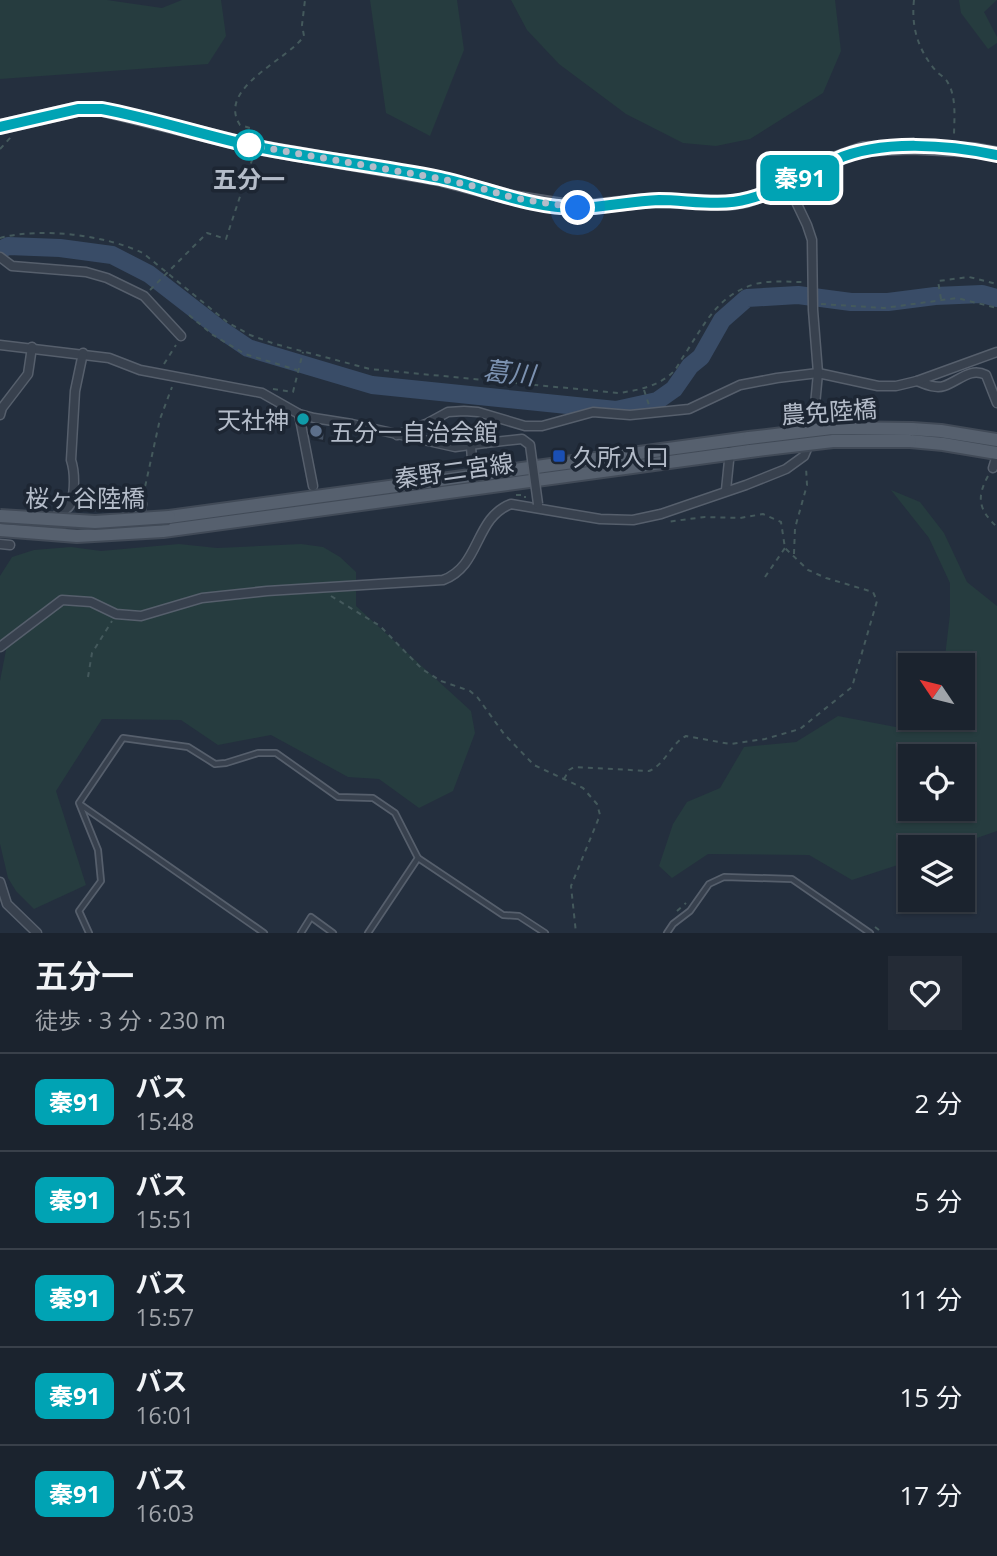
<!DOCTYPE html>
<html lang="ja">
<head>
<meta charset="utf-8">
<style>
	:root { --surface:#1b232e; --page:#242b36; --text:#f1f3f6; --muted:#a0a4aa; --line:#39404a }
	body { margin:0; font-family:"Open Sans","Noto Sans JP",sans-serif; background:var(--page); color:var(--text); height:100vh; display:flex; flex-direction:column; font-size:26px; white-space:nowrap }
	* { box-sizing:border-box; margin:0 }
	p { font-size:23px; color:var(--muted) }
	.icon { flex:none; width:38px; height:38px; fill:none; stroke:currentColor; stroke-width:2; stroke-linecap:round; stroke-linejoin:round }
	.map { position:relative; height:933px; overflow:hidden }
	.details { display:flex; flex-direction:column; background:var(--surface); flex:1 }
	.details>* { flex:none }
	.badge { padding:0 14px; border-radius:10px; font-size:24px; line-height:46px }
	.needle { width:46px; rotate:305deg }
	.tools { position:absolute; left:898px; top:653px; display:grid; gap:14px }
	.tools a { display:grid; place-items:center; width:77px; height:77px; border-radius:0px; background:var(--surface); box-shadow:0 2px 5px #0004,0 0 0 2px var(--line); font-size:35px }
	.you { position:absolute; width:35px; height:35px; margin:-18px; border:5px solid #fff; border-radius:50%; background:#1a73e8; box-shadow:0 0 0 10px #1a73e833 }
	.map>.badge { position:absolute; translate:-50% -50%; box-shadow:0 0 0 4px #fff }
	.round { display:grid; place-items:center; flex:none; width:74px; height:74px; border-radius:0px; background:var(--page) }
	.headline { display:flex; align-items:center; justify-content:space-between; height:119px; padding:0 35px }
	h1 { font-size:33px; font-weight:600; line-height:52px }
	ul { padding:0; list-style:none }
	li { display:flex; align-items:center; gap:21px; height:98px; padding:0 35px; border-top:2px solid var(--line) }
	li div { flex:1 }
	li b { display:block; font-size:26px }
	li em { font-style:normal }
	li .badge { min-width:77px; font-weight:700; text-align:center }
	.map>svg:first-child { display:block }
</style>
</head>
<body>
<div class="map">
<svg width="997" height="933" viewBox="0 0 997 933">
	<rect width="100%" height="100%" fill="#242f3e"/>
	<g fill="#263c3f" fill-rule="evenodd">
		<path d="M0 0H107L162 8 182 0H221L226 36 208 64 0 79Z"/>
		<path d="M370 0H457L464 50 430 136 386 113Z"/>
		<path d="M511 0H835L841 51 823 93 750 139 716 146 683 143 626 114 559 64 527 30Z"/>
		<path d="M959 0H997L984 12 997 37V43L988 49 961 13Z"/>
		<path d="M891 490 920 502 944 533 967 582 997 606V831L951 847H910V861L852 880 809 855 708 854 672 878 659 866 673 824 687 802 720 788 744 747 796 742 838 716 901 728 937 718H962V665H944L950 614V583L929 538ZM910 756H962V808H910Z"/>
		<path d="M179 544 217 548 301 544 323 547 340 557 356 572V606L471 711 475 733 453 791 419 808 379 779 348 777 271 735 218 745 181 720 102 719 56 791 86 885 34 909 16 891 8 878 0 844V681L6 650 0 648V576L12 557 34 550 71 547 101 551Z"/>
	</g>
	<g fill="none" stroke-linecap="round" stroke-linejoin="round">
		<path stroke="#394c67" stroke-width="18" d="M0 250 8 246 60 248 112 255 149 274 220 329 248 348 372 385 616 410 657 401 674 389 690 366 701 357 722 320 747 298 798 295 851 302H888L935 296 982 294 997 298"/>
	</g>
	<path fill="#455162" stroke="#1f2835" stroke-width="2" d="M308 426 325 428 324 441 312 439Z"/>
	<g fill="none" stroke-linecap="round" stroke-linejoin="round">
		<g stroke="#565f6c" stroke-width="8">
			<g id="lane">
				<path d="M81 805 264 933"/>
				<path d="M418 858 503 915 519 916 545 933"/>
				<path d="M89 933 79 911 101 881 98 850 79 803 123 738 188 747 215 764 226 763 258 753H276L338 797 373 798 395 813 418 858 368 933"/>
				<path d="M301 933 311 917 333 933"/>
				<path d="M667 933 673 924 690 911 709 884 724 877 792 879 870 933"/>
			</g>
		</g>
		<g stroke="#565f6c" stroke-width="11">
			<g id="street">
				<path d="M0 257 12 266 86 272 107 278 144 296 181 336"/>
				<path d="M0 345 109 358 140 370 262 393 299 414 314 418 352 424 455 447 485 443"/>
				<path d="M83 353 75 391 71 460C75 472 75 491 71 503 69 509 63 511 58 514L57 518 73 528 138 527 142 504"/>
				<path d="M917 381C925 384 935 389 944 386 959 381 970 367 986 375L997 403"/>
				<path d="M299 414 313 486"/>
				<path d="M0 415 2 408 28 374 32 347"/>
				<path d="M397 435 426 424 448 412 464 411 478 412 525 426H542L593 412 630 415 689 409 740 385 777 378 818 373 878 386H896L917 381 997 352"/>
				<path d="M471 446 473 476"/>
				<path d="M993 468 997 455"/>
				<path d="M726 490 730 451"/>
				<path d="M0 544 10 545"/>
				<path d="M0 647 62 600 91 602 116 614 141 616 202 598 267 591 443 580C481 566 474 518 511 504L600 519 633 520 661 514 746 485 786 469 804 456 812 437 818 373 813 310 812 240 807 225 788 185"/>
				<path d="M0 882 7 904 37 933"/>
			</g>
		</g>
		<g stroke="#565f6c" stroke-width="16">
			<path id="secondary" d="M0 127 78 109H102L256 147 437 178 514 198 578 208 654 200 729 203 747 200 788 185 835 159 863 149 912 147 974 150 997 154"/>
		</g>
		<g stroke="#414a57" stroke-width="16">
			<g id="primary">
				<path d="M912 429 941 431 997 440"/>
				<path d="M910 441 943 444 997 453"/>
				<path d="M169 517 749 438"/>
				<path d="M0 530 77 536 163 531 750 451"/>
			</g>
		</g>
		<g stroke="#44595c" stroke-width="2" stroke-dasharray="5 5" stroke-linecap="butt">
			<path d="M914 0C911 27 918 50 936 71 940 75 946 78 948 83 957 98 954 121 954 137"/>
			<path d="M256 135 253 129 240 125C216 88 288 60 304 36L302 25 305 0"/>
			<path d="M0 149 11 137"/>
			<path d="M0 238C41 227 105 235 143 253L227 322 250 335 275 344 370 369 619 393C639 390 659 386 673 372 678 367 681 359 685 354 705 323 718 295 755 284 771 280 787 282 803 282"/>
			<path d="M150 290 207 233 226 239 253 157"/>
			<path d="M941 299 938 281 969 277 997 284"/>
			<path d="M821 304 884 308 957 298 997 308"/>
			<path d="M189 315 213 335 245 354 297 370"/>
			<path d="M164 364 176 345"/>
			<path d="M273 389 293 392 303 352"/>
			<path d="M644 390 649 405"/>
			<path d="M988 476C976 498 979 510 997 527"/>
			<path d="M516 495H525V498"/>
			<path d="M143 496 160 419 172 387"/>
			<path d="M794 554 795 528 807 485 806 467"/>
			<path d="M765 577 785 548"/>
			<path d="M331 596 380 626 422 669 441 681 470 691 478 698 504 734 534 765 583 788 597 804 600 815 571 886 576 933"/>
			<path d="M88 677 92 653 112 621"/>
			<path d="M564 779 569 770 574 767 649 771C666 764 670 744 686 736L730 744 765 739 800 729 852 687 877 601 873 592 826 578 808 570 785 548 781 522 763 514 740 518 705 517 666 522"/>
			<path d="M677 911 686 903"/>
			<path d="M875 927 883 933"/>
		</g>
		<use href="#lane" stroke="#38414e" stroke-width="4.5"/>
		<use href="#street" stroke="#38414e" stroke-width="8"/>
		<use href="#secondary" stroke="#465061" stroke-width="12"/>
		<use href="#primary" stroke="#56606e" stroke-width="12"/>
		<g stroke="#565f6c" stroke-width="11" stroke-linecap="butt">
			<path id="street-bridge" d="M485 443 522 439 530 445 538 504"/>
		</g>
		<g stroke="#414a57" stroke-width="16" stroke-linecap="butt">
			<g id="primary-bridge">
				<path d="M749 438 832 428 912 429"/>
				<path d="M750 451 833 441H910"/>
				<path d="M0 516 95 522 169 517"/>
			</g>
		</g>
		<use href="#street-bridge" stroke="#38414e" stroke-width="8"/>
		<use href="#primary-bridge" stroke="#56606e" stroke-width="12"/>
	</g>
	<g fill="none" stroke-linecap="round" stroke-linejoin="round">
		<g stroke="#fff" stroke-width="16">
			<path id="line" d="M0 127 78 109H102C155 119 205 136 257 147 318 159 379 166 440 178 486 188 532 209 580 208 606 207 632 201 659 200 688 200 719 207 748 199 780 191 806 173 835 160 881 139 949 145 997 155"/>
		</g>
		<use href="#line" stroke="#00a3b4" stroke-width="10"/>
		<path stroke="#b4bcc9" stroke-width="7" stroke-dasharray="0 12.6" d="M249 145 437 178 473 186 514 198 578 208"/>
	</g>
	<circle fill="#fff" stroke="#00a3b4" stroke-width="3.5" cx="249" cy="145" r="14"/>
	<circle fill="#0f9aa8" stroke="#1d2633" stroke-width="2.5" cx="303" cy="419" r="7"/>
	<circle fill="#5c6f8a" stroke="#1d2633" stroke-width="2.5" cx="316" cy="431" r="7"/>
	<rect fill="#1a4fb4" stroke="#1d2633" stroke-width="2.5" x="552" y="449" width="14" height="14" rx="3.5"/>
	<g text-anchor="middle" dominant-baseline="central" stroke-width="7" stroke-linejoin="round" paint-order="stroke">
		<g font-size="24" font-weight="bold" fill="#b4bcc9" stroke="#1d2633">
			<text x="249" y="178">五分一</text>
		</g>
		<g font-size="24" fill="#b4bcc9" stroke="#1d2633">
			<text transform="translate(829 411) rotate(-4)">農免陸橋</text>
			<text transform="translate(454 470) rotate(-8)">秦野二宮線</text>
			<text x="85" y="497">桜ヶ谷陸橋</text>
		</g>
		<g font-size="24" fill="#b4bcc9" stroke="#1d2633" text-anchor="start">
			<text x="289" y="419" text-anchor="end">天社神</text>
			<text x="330" y="431">五分一自治会館</text>
			<text x="573" y="456">久所入口</text>
		</g>
		<g font-size="26" font-style="italic" fill="#7c92b1" stroke="#1d2633">
			<text transform="translate(509 372) rotate(6)">葛川</text>
		</g>
	</g>
</svg>
<div class="tools">
<a><svg class="needle" viewBox="-14 -14 28 28"><path d="M0-13l5 13h-10z" fill="#e53935"/><path d="M0 13l5-13h-10z" fill="#a0a4aa"/></svg></a>
<a><svg class="icon" aria-label="locate" viewBox="0 0 24 24"><circle cx="12" cy="12" r="6"/><path d="M12 2v4M12 18v4M2 12h4M18 12h4"/></svg></a>
<a><svg class="icon" aria-label="layers" viewBox="0 0 24 24"><path d="M12 4l9 5-9 5-9-5zM3 14l9 5 9-5"/></svg></a>
</div>
<div class="you" style="left:578px;top:208px"></div>
<b class="badge" style="left:800px;top:178px;background:#00a3b4;color:#fff">秦91</b>
</div>
<section class="details">
<div class="headline"><div><h1>五分一</h1><p>徒歩 · 3 分 · 230 m</p></div><a class="round"><svg class="icon" aria-label="heart" viewBox="0 0 24 24"><path d="M12 20l-8-8c-3-5 5-10 8-4 3-6 11-1 8 4z"/></svg></a></div>
<ul>
<li><span class="badge" style="background:#00a3b4;color:#fff">秦91</span><div><b>バス</b><p>15:48</p></div><em>2 分</em></li>
<li><span class="badge" style="background:#00a3b4;color:#fff">秦91</span><div><b>バス</b><p>15:51</p></div><em>5 分</em></li>
<li><span class="badge" style="background:#00a3b4;color:#fff">秦91</span><div><b>バス</b><p>15:57</p></div><em>11 分</em></li>
<li><span class="badge" style="background:#00a3b4;color:#fff">秦91</span><div><b>バス</b><p>16:01</p></div><em>15 分</em></li>
<li><span class="badge" style="background:#00a3b4;color:#fff">秦91</span><div><b>バス</b><p>16:03</p></div><em>17 分</em></li>
</ul>
</section>
</body>
</html>
